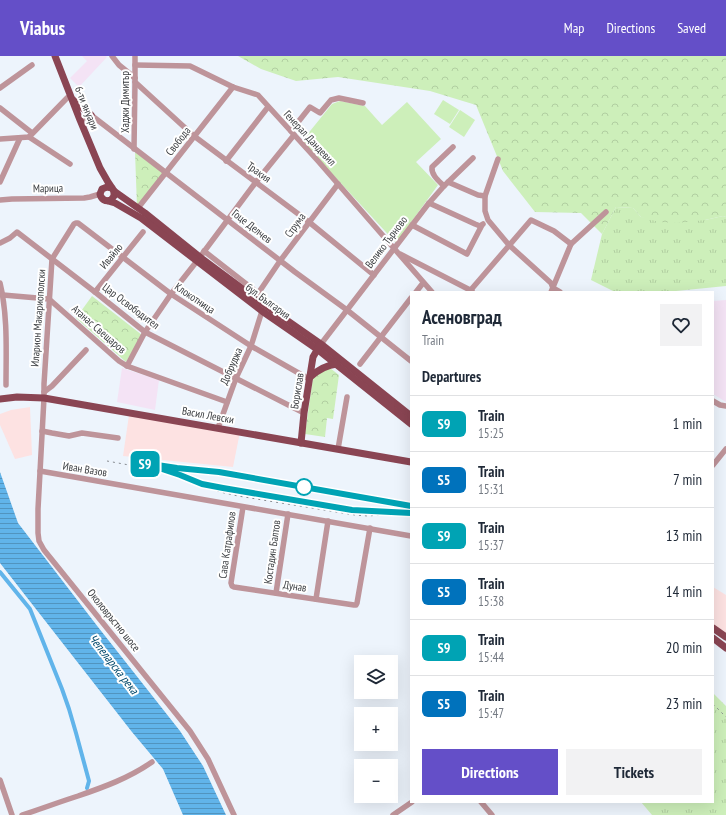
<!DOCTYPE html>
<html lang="en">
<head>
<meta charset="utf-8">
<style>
	:root { --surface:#fff; --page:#f2f2f3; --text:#1f2937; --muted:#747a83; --line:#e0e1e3; --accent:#644fc8 }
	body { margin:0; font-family:"PT Sans Narrow",sans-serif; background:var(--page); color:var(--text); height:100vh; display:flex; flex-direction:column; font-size:15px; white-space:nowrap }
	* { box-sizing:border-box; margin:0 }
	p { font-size:13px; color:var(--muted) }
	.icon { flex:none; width:22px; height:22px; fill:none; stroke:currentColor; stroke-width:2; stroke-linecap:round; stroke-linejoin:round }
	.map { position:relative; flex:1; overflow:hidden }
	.sheet { position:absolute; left:410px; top:235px; width:304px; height:512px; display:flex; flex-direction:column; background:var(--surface); border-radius:0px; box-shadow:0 4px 16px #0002 }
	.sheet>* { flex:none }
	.badge { padding:0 8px; border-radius:6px; font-size:14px; line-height:26px }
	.fabs { position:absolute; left:354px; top:599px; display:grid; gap:8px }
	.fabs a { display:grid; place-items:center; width:44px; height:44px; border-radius:0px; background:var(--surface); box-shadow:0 4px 16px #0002; font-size:20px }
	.map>.badge { position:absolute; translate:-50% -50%; box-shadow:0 0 0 2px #fff }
	h2 { padding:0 12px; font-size:15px; line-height:36px }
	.round { display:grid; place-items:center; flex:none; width:42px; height:42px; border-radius:0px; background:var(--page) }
	.headline { display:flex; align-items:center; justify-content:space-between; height:68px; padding:0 12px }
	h1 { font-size:19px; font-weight:800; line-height:30px }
	.action { display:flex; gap:8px; margin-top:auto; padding:8px 12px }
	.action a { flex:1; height:46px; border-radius:0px; background:var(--accent); color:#fff; font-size:16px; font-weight:800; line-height:46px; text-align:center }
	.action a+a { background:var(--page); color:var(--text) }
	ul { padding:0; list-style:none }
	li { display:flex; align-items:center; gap:12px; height:56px; padding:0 12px; border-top:1px solid var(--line) }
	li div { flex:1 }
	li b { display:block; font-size:15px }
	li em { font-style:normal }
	li .badge { min-width:44px; font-weight:700; text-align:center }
	header { display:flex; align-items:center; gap:24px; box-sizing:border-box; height:56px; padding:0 20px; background:var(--accent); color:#fff }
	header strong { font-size:19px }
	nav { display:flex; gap:22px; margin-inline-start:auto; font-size:14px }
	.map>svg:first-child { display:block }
</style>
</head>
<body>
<header>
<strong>Viabus</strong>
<nav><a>Map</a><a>Directions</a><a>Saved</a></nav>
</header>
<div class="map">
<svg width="726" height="759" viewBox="0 0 726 759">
	<defs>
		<pattern id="grass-tufts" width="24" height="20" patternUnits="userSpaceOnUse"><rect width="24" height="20" fill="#cdefba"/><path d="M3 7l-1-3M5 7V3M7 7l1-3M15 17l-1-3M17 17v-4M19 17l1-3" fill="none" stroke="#b1cea1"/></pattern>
		<pattern id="forest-crowns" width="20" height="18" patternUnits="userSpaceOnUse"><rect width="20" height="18" fill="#cdefba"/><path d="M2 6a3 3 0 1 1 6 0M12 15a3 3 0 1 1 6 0" fill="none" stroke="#b1cea1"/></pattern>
		<pattern id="water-rules" width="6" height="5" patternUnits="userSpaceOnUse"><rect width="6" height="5" fill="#61b4ea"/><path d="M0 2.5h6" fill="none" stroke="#5194bf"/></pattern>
	</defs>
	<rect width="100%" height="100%" fill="#edf4fc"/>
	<g fill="#fde2e2">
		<path d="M30 351 32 399 15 403 0 369V358L11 354Z"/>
		<path d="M129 359 240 376 233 411 123 400Z"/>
		<path d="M713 531 726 539V577L713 568Z"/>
	</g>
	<g fill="#f4e3f5">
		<path d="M82 0H106L107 1 79 31 70 22 87 5Z"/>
		<path d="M726 244V346L713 338V245Z"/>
		<path d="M122 312 159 324 155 354 117 346Z"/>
	</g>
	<g fill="url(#grass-tufts)">
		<path d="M616 151 633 152 641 161 705 164 723 160 726 161V230L666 236H615L591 224 602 178Z"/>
		<path d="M713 637 726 650V759H652L641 746H713Z"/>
	</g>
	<g fill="url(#forest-crowns)">
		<path d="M238 0H726V161L723 160 705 164 677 167 659 166 641 161 633 152 616 151 602 178 581 157 535 156 503 115 476 49 430 35 338 21 296 25 261 13Z"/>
		<path d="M135 96 163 117 137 151Z"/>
		<path d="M92 240 142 279 126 306 76 262Z"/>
		<path d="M330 312 339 319 333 363 327 362 325 381 305 378 313 322 321 316Z"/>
	</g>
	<g fill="#cdefba">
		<path d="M443 44 459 54 450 68 434 58Z"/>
		<path d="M340 45 365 50 382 69 407 46 441 83 416 106 438 129 396 187 302 85 332 48Z"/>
		<path d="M460 54 475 64 464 81 449 71Z"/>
	</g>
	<path fill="url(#water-rules)" d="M0 416 18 467 98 571 180 675 203 710 226 759H183L163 713 132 676 0 507Z"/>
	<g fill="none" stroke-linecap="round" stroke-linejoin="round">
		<path stroke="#61b4ea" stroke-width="4" d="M0 516 30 553 62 633 69 653 76 677 89 725 87 732"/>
		<g stroke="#be949a" stroke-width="5.5">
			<path d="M112 0 119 9 135 22"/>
			<path d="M135 9 190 10 233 31 258 39 318 105 432 236"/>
			<path d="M135 26 194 80 309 166 374 219"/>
			<path d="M0 32 32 9"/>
			<path d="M0 52 32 77"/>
			<path d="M80 64 91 59 295 216 347 254 411 305"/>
			<path d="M291 75 310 51 320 57 331 44 339 42 363 47"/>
			<path d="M29 81 70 108"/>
			<path d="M0 83 29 81 67 42"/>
			<path d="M134 93 135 26V0"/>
			<path d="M498 103 485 140V155L488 164 509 189 551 227 553 232 560 236"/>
			<path d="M226 105 268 51"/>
			<path d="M0 126 20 82"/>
			<path d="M448 126 478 139 485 140"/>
			<path d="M444 130C439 125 431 119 432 111L453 91"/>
			<path d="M0 144 12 143 84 142 90 141 100 138"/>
			<path d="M429 147 475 168 480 170 483 168"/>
			<path d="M138 152 233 31"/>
			<path d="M412 169 467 198 482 169"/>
			<path d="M0 187 10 182 17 176 95 236 145 276 304 357"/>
			<path d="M204 195 258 237"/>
			<path d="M400 198 472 235"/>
			<path d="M200 201 256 126 294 79"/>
			<path d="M0 227C8 260 6 296 6 329"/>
			<path d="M95 236 143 176"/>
			<path d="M416 236 423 227"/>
			<path d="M469 236 531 164 554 175 571 188"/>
			<path d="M551 236 571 188 606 156"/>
			<path d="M3 239 49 243 119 305 127 310 227 346"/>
			<path d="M255 242 280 205 338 128"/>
			<path d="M321 288 429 147 444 130 473 102"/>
			<path d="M360 308 411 242"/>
			<path d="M127 310 145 276 171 238 197 205"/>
			<path d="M44 336 52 330 86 294"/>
			<path d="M713 345 720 349 726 350"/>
			<path d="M218 372 236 322 251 290 262 255"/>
			<path d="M42 375 52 377 69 380 82 377 118 382"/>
			<path d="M338 393 347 341"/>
			<path d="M713 409 726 393"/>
			<path d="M40 415 411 480"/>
			<path d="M243 451 231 527 232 530 234 531 354 549H356L357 547 370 472"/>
			<path d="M276 537 288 458"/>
			<path d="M316 543 328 465"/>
			<path d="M0 724 12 759"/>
			<path d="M481 746 492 759"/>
			<path d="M22 759C41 753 59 746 78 740 104 731 129 722 152 706"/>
			<path d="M234 759 208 703 190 675 44 494 39 485 38 477V453L44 342V328L52 203 74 168 76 167H78L171 238 251 290 309 323"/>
			<path d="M393 759 412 746"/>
		</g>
		<g stroke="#8a4553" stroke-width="7">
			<path d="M55 0 80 64 100 112 108 126 114 135V140L111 144C105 146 101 143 100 138L102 133 107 131 112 132"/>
			<path d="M73 44 91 59"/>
			<path d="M114 135 145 157 201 202 255 242 321 288 411 360"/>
			<path d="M108 145 115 147 141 162 262 255 317 293 411 368"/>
			<path d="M310 321C318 314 326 309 337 308"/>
			<path d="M0 343 17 341 44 342 411 406"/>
			<path d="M301 387 304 357 313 301 320 289"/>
			<path d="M713 572 726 581"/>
			<path d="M713 582 726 592"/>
		</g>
		<g stroke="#868a8f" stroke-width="1" stroke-dasharray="2 4" stroke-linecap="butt">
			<path d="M107 405 151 413"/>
			<path d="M144 407 177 412 219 417 411 450"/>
			<path d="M167 415 180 419 220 436 238 440 355 459 368 460 404 457"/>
			<path d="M713 648 726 661"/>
		</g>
	</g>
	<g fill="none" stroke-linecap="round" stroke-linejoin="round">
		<g stroke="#fff" stroke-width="9">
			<path id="line" d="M411 450 219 416 177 412 144 407 180 419 202 428 223 432 352 454 411 457"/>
		</g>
		<use href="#line" stroke="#00a3b4" stroke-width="6"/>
	</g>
	<circle fill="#fff" stroke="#00a3b4" stroke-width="2" cx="304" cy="431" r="8"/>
	<g text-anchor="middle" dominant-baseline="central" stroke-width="4" stroke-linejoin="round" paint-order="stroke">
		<g font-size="11" fill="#3a3d40" stroke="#fff">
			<text transform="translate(125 46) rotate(-90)">Хаджи Димитър</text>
			<text transform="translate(87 52) rotate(68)">6-ти януари</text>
			<text transform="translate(310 82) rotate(47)">Генерал Дандевил</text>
			<text transform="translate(178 85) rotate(-52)">Свобода</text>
			<text transform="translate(259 116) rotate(36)">Тракия</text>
			<text transform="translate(48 132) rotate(-1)">Марица</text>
			<text transform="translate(295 169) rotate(-54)">Струма</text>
			<text transform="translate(252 170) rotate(38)">Гоце Делчев</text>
			<text transform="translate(386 186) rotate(-53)">Велико Търново</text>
			<text transform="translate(111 200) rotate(-51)">Ивайло</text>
			<text transform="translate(195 242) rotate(34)">Клокотница</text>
			<text transform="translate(268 245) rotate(36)">бул. България</text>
			<text transform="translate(131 250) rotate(37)">Цар Освободител</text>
			<text transform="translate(38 262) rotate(-86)">Иларион Макариополски</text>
			<text transform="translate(99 273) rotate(41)">Атанас Свещаров</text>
			<text transform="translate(231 310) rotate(-66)">Добруджа</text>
			<text transform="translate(297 335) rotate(-81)">Борислав</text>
			<text transform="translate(208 359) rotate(10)">Васил Левски</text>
			<text transform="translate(85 413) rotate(9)">Иван Вазов</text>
			<text transform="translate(227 489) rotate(-82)">Сава Катрафилов</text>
			<text transform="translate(272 496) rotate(-82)">Костадин Балтов</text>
			<text transform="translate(295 530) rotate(9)">Дунав</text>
			<text transform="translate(114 564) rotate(51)">Околовръстно шосе</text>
		</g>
		<g font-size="12" font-style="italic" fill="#01486b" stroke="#fff">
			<text transform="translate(114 608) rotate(52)">Чепеларска река</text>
		</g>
	</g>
</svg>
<div class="fabs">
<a><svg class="icon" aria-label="layers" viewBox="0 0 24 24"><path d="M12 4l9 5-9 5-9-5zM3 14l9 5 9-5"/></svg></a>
<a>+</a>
<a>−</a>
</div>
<b class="badge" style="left:145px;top:408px;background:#00a3b4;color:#fff">S9</b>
<section class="sheet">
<div class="headline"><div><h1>Асеновград</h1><p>Train</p></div><a class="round"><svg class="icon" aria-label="heart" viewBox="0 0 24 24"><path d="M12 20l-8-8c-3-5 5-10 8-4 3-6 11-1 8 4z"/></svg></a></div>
<h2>Departures</h2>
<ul>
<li><span class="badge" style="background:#00a3b4;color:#fff">S9</span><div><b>Train</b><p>15:25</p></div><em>1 min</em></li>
<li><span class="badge" style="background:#0072bc;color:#fff">S5</span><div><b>Train</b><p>15:31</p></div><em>7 min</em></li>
<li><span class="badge" style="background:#00a3b4;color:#fff">S9</span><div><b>Train</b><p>15:37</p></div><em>13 min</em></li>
<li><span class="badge" style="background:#0072bc;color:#fff">S5</span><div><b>Train</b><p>15:38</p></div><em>14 min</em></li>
<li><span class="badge" style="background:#00a3b4;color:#fff">S9</span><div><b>Train</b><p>15:44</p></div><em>20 min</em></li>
<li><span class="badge" style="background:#0072bc;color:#fff">S5</span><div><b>Train</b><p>15:47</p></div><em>23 min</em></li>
</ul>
<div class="action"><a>Directions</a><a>Tickets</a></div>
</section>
</div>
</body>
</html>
